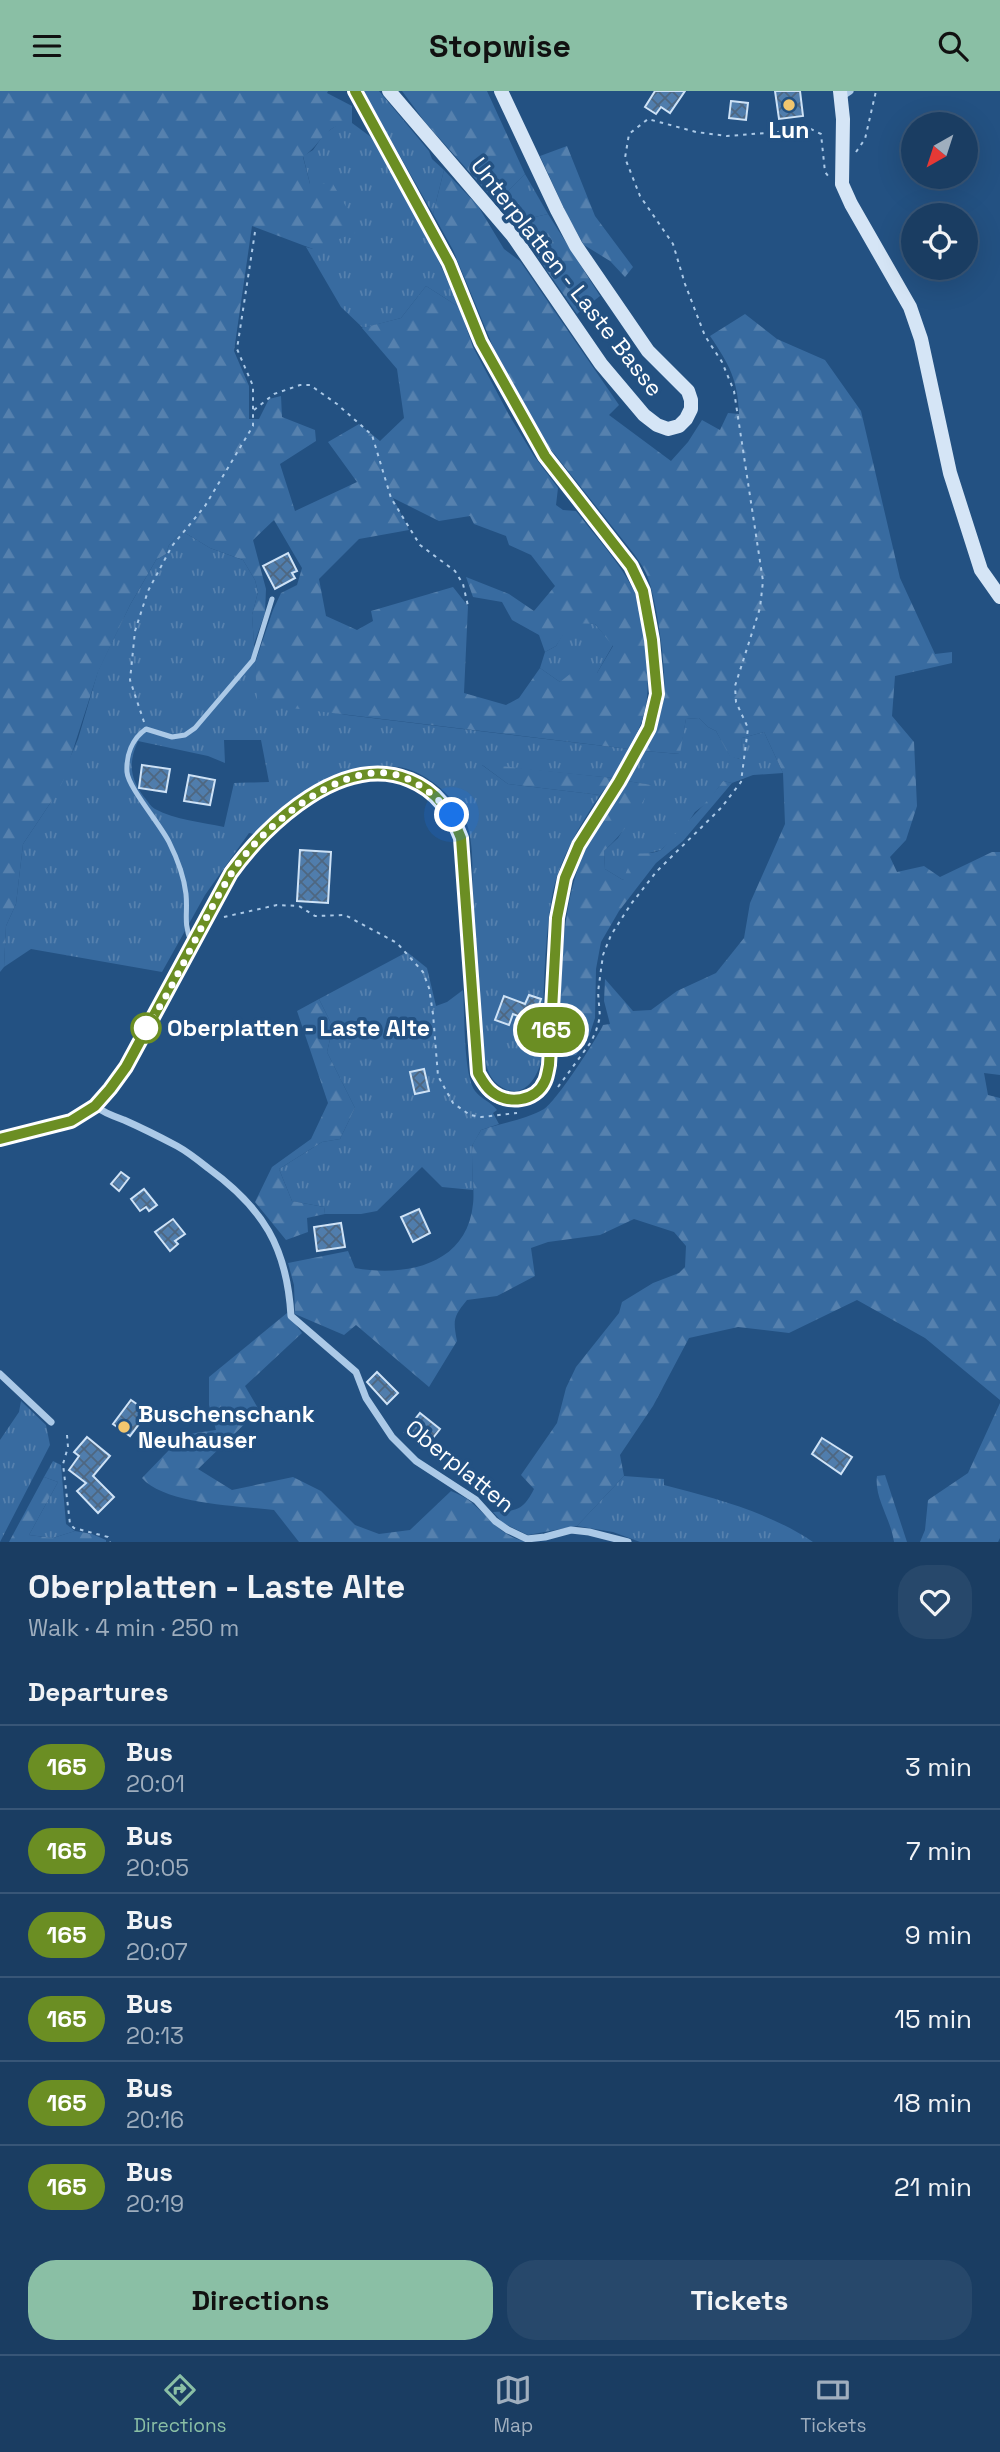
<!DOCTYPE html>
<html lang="en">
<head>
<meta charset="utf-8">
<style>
	:root { --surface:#1a3d62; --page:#27486b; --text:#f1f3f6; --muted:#9faebe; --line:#385677; --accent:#8abfa5 }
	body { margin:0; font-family:"Space Grotesk",sans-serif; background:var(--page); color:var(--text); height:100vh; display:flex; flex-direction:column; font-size:26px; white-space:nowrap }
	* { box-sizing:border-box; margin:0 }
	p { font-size:23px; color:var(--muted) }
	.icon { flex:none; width:38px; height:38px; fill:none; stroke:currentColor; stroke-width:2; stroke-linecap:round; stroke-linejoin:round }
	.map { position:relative; height:1451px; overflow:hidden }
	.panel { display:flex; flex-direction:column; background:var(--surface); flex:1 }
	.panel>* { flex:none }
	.badge { padding:0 14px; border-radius:23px; font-size:24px; line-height:46px }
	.needle { width:46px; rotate:219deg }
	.buttons { position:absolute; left:901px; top:21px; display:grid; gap:14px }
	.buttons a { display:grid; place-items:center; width:77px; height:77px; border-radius:50%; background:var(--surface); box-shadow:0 7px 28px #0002,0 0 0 2px var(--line); font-size:35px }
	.you { position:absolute; width:35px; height:35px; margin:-18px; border:5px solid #fff; border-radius:50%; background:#1a73e8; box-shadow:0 0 0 10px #1a73e833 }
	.map>.badge { position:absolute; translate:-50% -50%; box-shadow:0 0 0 4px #fff }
	h2 { padding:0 28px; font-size:26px; line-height:63px }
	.round { display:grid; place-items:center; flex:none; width:74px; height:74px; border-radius:28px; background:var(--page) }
	.head { display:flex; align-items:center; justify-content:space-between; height:119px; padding:0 28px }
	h1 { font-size:33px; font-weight:600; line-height:52px }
	.cta { display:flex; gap:14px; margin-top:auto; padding:14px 28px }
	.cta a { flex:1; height:80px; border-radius:28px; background:var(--accent); color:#111; font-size:28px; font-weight:600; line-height:80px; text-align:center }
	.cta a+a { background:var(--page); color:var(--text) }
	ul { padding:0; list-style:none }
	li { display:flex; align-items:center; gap:21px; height:84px; padding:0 28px; border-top:2px solid var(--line) }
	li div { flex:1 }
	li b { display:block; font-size:26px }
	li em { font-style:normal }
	li .badge { min-width:77px; font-weight:700; text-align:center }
	header { display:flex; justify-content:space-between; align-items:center; height:91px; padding:0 28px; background:var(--accent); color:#111; font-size:32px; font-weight:600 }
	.menu { display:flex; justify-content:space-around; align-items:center; height:98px; border-top:2px solid var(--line); background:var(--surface); font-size:19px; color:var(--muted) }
	.menu a { display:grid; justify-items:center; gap:4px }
	.menu .active { color:var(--accent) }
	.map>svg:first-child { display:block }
</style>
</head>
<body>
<header><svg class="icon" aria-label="menu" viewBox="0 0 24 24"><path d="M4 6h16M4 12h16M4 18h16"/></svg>Stopwise<svg class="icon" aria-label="search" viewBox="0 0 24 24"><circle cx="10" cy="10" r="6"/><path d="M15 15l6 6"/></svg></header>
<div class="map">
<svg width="1000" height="1451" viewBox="0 0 1000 1451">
	<defs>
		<pattern id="grass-tufts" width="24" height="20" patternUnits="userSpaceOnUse" patternTransform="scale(1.75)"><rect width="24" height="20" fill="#386ba0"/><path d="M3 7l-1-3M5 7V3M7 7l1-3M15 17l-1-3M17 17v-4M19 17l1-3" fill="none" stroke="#5681ae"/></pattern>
		<pattern id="forest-firs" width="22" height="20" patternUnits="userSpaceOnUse" patternTransform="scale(1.75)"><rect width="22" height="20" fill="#386ba0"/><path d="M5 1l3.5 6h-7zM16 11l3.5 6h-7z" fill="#5681ae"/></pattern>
		<pattern id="building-cross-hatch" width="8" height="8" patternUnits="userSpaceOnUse" patternTransform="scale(1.75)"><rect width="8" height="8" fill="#507dac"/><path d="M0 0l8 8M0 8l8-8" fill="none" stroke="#4e6781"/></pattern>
	</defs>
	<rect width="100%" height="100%" fill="#235182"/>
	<g fill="url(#grass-tufts)" fill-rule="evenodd">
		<path d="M363 0H379L429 60 432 68 444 79 433 123Z"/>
		<path d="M340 32H352L371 46 428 146 459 216 426 195 401 227 363 237 341 216 306 156 313 158 310 93 303 65 313 59 324 43Z"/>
		<path d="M525 83 548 123 526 128 505 103Z"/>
		<path d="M182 440 210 457 243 469 255 489 258 501 252 524 258 608 347 624 629 658 613 687 482 674 508 693 600 704C580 734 561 765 553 800 543 851 544 918 541 971 536 989 522 1010 500 995 487 986 486 973 483 958 472 907 475 851 473 799 472 776 474 746 464 726 452 703 423 679 398 676 340 670 293 706 254 743L249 742 205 804 162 881 31 858 4 876 6 835 16 813 23 753 51 711 78 648 98 580 130 514 156 469 166 463 169 454ZM224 649H261L269 691 234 692 224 736C202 731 175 729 155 718 150 715 148 710 144 706 130 687 128 672 138 650L208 665 225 672Z"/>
		<path d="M570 531 595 533 613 554 597 582 560 591 540 577 545 561 556 555Z"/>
		<path d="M699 627 708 636 716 640 730 665 740 668 742 647 764 641 783 682 753 684 732 692 723 690 708 711 695 721 685 736 661 759 645 763 623 789 605 778 604 760 618 747 651 694 627 690 645 660 679 663 686 628Z"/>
		<path d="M407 861 427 877 436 915 447 911 463 899C465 923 463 982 475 1000 481 1008 491 1011 497 1019L493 1022 499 1033 481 1039 472 1055 473 1099 442 1096 422 1076 377 1120 361 1123H325L324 1116 292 1110 279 1078 322 1051 340 1048 355 1017 327 961 333 936 319 908Z"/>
		<path d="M21 1310 46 1334 50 1354 0 1451V1349L19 1321Z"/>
		<path d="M53 1370 61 1374 66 1433 75 1440 53 1447 29 1444 58 1391 44 1386Z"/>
		<path d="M624 1385 664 1388V1394C714 1407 769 1421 813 1451H640L613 1441 577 1435Z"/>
	</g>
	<g fill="url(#forest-firs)" fill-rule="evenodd">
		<path d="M0 0H328L327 2 352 15V32C325 32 322 53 303 66L310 93H333L360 140 313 158 252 135 234 260 249 295V328H259L269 308 281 305 282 326 315 339 316 350 280 373 295 420 357 391 328 351 359 333 380 350 404 327 397 278 362 237 401 227 426 195 459 216 473 256 509 324 534 365 558 397 556 414 563 419 576 420C595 445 618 469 633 498 644 520 651 589 646 614 643 630 637 644 629 658L283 616 257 608 255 572 273 519 281 502 297 494 302 477 274 429 253 449 266 498 265 522 254 553 252 524 258 501 255 489 243 469 210 457 182 440 169 454 166 463 156 469 130 514 98 581 63 690 51 711 23 753 16 813 6 835 4 876 0 881ZM393 407 439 430 470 425 474 433 506 445 509 454 531 464 555 495 534 520 509 503 466 486 473 506 502 511 512 529 539 544 545 561 556 555 571 532 595 533 613 555 597 582 580 575 560 591 540 577 519 607 506 614 464 602 468 515 453 496 371 520 373 530 357 539 326 525 319 488 359 448 409 439Z"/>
		<path d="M402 0H487L525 83 505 103 526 128 548 123 600 205 577 223 512 129 425 31Z"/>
		<path d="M567 55 595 125 633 176 625 186 610 170 584 154 568 126 540 65Z"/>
		<path d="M444 79 478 115 504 158 520 170 619 314 609 324 671 370 688 351 702 329 720 339 728 322 739 323C738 289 729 273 710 245L745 223 777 248 825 269 861 320 900 487 935 563 952 561V572L895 585 892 625 914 651 917 715 906 749 890 766 897 781 924 775 940 786 992 761H1000V984L984 982 988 1004 1000 1007V1309L925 1247 857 1209 789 1242 738 1236 689 1247 653 1315 620 1364 624 1385 577 1435 528 1444 503 1432 493 1421C516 1420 523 1420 534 1398L521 1384 557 1332 566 1297 576 1276 619 1222 622 1211 653 1192 679 1182 685 1176 686 1155 674 1141 634 1128 600 1144 548 1151 531 1157 535 1185 497 1205 467 1209C453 1226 453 1229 457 1250L429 1296 356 1234 344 1244 295 1223 294 1194 288 1172 348 1160 355 1177C406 1186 467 1174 473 1113 475 1099 470 1062 473 1053 475 1048 479 1043 481 1039 501 1032 525 1029 544 1018 555 1012 597 948 603 934L610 933 604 910 605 888 633 920 651 919 677 900 716 882 744 847 750 812 785 733 783 682 764 641 742 647 741 668 730 666 716 640 708 636 699 627 686 628 680 663 645 660C654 643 662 624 664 604 667 580 656 503 646 482 643 475 638 469 634 463L549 356 494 258 453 159 433 123Z"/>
		<path d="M481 673 613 687 600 704 508 693Z"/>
		<path d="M627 690 652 694C639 719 625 741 604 760L605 778 623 789 634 762C642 763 653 763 661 759 665 756 668 750 672 746 690 728 708 711 723 690L732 692 683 750 656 772 619 820 601 851 596 878 595 927 589 945 576 964 560 966C562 898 557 823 585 759 596 735 613 712 627 690Z"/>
		<path d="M319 908 333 936 327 961 355 1017 340 1048 322 1051 279 1078 292 1110 324 1116 325 1123 307 1127 308 1141 286 1149 255 1111 272 1076 311 1048 328 1012 297 920Z"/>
		<path d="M287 1222 302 1242 245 1295 259 1319 198 1378 232 1399 293 1386 321 1400 355 1434 379 1443 410 1439 451 1400C458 1403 465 1406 471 1411 490 1427 503 1449 531 1451H299L274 1419C239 1415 164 1413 142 1387L170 1358 169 1346 216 1339 209 1314V1286Z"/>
		<path d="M1000 1312V1447L998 1451H920L925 1439 928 1409 968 1382Z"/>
		<path d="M885 1384 907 1451H894C891 1428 874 1407 877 1385Z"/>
		<path d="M44 1386 58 1391 29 1444 53 1447 75 1440 92 1443 106 1449V1451H9Z"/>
	</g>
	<g fill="url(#building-cross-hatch)" stroke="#cee2f6" stroke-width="2">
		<path d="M655 0H685L670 22 661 16 656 23 645 16Z"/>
		<path d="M775 0H800L803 25 779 28Z"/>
		<path d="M731 10 748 12 746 29 729 27Z"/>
		<path d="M288 462 297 480 292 482 295 487 275 498 263 475Z"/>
		<path d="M142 674 170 678 166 701 139 697Z"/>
		<path d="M189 684 215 689 210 714 184 710Z"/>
		<path d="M300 759 331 761 328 812 297 810Z"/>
		<path d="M529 904 541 908 533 931 513 923 509 934 495 929 504 905 525 913Z"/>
		<path d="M424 978 429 1000 415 1003 410 981Z"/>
		<path d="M121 1081 129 1087 119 1100 111 1093Z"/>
		<path d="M144 1098 157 1114 149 1120 146 1116 140 1120 131 1108Z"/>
		<path d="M419 1118 430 1142 413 1151 401 1126Z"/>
		<path d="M173 1128 185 1143 175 1150 178 1153 170 1160 155 1141Z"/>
		<path d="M341 1132 345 1156 317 1160 314 1136Z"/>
		<path d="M377 1281 398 1302 387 1313 367 1291Z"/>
		<path d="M131 1309 148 1321 130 1345 113 1333Z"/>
		<path d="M420 1322 440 1338 425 1357 405 1341Z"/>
		<path d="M87 1346 110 1365 93 1385 114 1406 98 1422 77 1400 86 1392 69 1379 79 1365 74 1361Z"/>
		<path d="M822 1347 852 1366 841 1383 812 1363Z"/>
	</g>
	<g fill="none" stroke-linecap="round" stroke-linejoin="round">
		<g stroke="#abc9e7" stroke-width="2" stroke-dasharray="3.5 5" stroke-linecap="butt">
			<path d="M856 61 865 48 876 0"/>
			<path d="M254 319 274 303 300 294H310L337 313 372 344 391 407 420 454 455 480 463 493 468 515"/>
			<path d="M144 631 130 589 135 540 148 500 172 455 205 415 253 335V295L237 258 255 141"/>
			<path d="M224 826 277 814 299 815 315 825 345 824 397 852 423 881 429 897 433 923 438 985 453 1012 470 1024 481 1026 517 1022"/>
			<path d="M558 996 591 951 596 940 600 926 598 901 603 864 611 844 631 813 657 780 721 717 741 691 748 637 736 611 735 595 760 517 763 490 734 300 722 271 705 245 685 193 673 153 640 105 625 67 629 43 648 28 696 41 727 45 778 41 809 37 821 43 825 81 829 86"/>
			<path d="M67 1344 68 1356 63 1373 70 1433 74 1437 108 1446 110 1451"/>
		</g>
		<path stroke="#abc9e7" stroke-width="5" d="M191 851C183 830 188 823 186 803 184 786 176 765 169 751 160 733 128 696 127 681 126 664 132 648 146 638L172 646 185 644 195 637 253 569 272 508"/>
		<g stroke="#abc9e7" stroke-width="7">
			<path d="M841 6 850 0"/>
			<path d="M95 1015C104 1022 113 1025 124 1029 142 1037 160 1046 177 1055 188 1061 198 1069 208 1077 263 1117 287 1156 291 1225L356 1281 366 1307 392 1346 416 1370 476 1409 495 1430 508 1439 527 1448 545 1446 571 1439 589 1441 628 1451"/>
			<path d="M0 1283 51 1331"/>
		</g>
		<g stroke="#d5e5f6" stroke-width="14">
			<path d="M389 0 513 145 601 273 644 324 657 334 668 338 679 335 686 328 691 318V309L688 300 648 260 576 155 557 119 501 0"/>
			<path d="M840 0 843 28 842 93 851 113 910 216 921 248 950 382 981 479 1000 506"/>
			<path d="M0 1048 71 1030 95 1015 110 998 126 976 231 782C267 732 343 661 409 689 437 700 451 721 461 747L478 982C482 989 485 996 491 1001 507 1014 536 1010 545 990 547 986 548 979 549 973L557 827 565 787 579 754 619 691 648 637 657 603 652 549 643 501 631 475 545 365 481 251 449 171 355 0"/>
		</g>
	</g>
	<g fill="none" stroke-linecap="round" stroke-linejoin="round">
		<g stroke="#fff" stroke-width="16">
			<path id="line" d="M0 1048 71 1030 95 1015 110 998 126 976 231 782C267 732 343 661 410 689 437 700 451 721 461 747L478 982C482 989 485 995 491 1000 507 1014 536 1011 545 990 547 986 548 979 549 974L557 827 565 787 579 754 619 691 649 637 657 603 652 549 643 500 631 475 545 365 481 251 449 172 355 0"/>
		</g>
		<use href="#line" stroke="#6b8e23" stroke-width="10"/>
		<path stroke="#fff" stroke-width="7" stroke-dasharray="0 12.6" d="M146 937C178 891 201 831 231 783 258 739 342 668 397 684 420 691 437 706 452 724"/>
	</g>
	<g fill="#f2c66e" stroke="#235182" stroke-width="2.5">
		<circle cx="789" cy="14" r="7"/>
		<circle cx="124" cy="1336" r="7"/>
	</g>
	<circle fill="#fff" stroke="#6b8e23" stroke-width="3.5" cx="146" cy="937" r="14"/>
	<g text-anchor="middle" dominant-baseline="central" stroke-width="7" stroke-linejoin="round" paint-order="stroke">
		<g font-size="23" font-weight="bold" fill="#fff" stroke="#235182">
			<text x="789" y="39">Lun</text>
			<text x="138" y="1323" text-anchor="start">Buschenschank<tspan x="138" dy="26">Neuhauser</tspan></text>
		</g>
		<g font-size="23" fill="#fff" stroke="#235182">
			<text transform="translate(567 186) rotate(52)">Unterplatten - Laste Basse</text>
			<text transform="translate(460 1375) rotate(39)">Oberplatten</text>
		</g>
		<g font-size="23" font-weight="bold" fill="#fff" stroke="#235182" text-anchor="start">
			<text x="167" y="937">Oberplatten - Laste Alte</text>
		</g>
	</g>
</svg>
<div class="buttons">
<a><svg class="needle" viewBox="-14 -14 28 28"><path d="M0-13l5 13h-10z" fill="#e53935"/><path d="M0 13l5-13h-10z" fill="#9faebe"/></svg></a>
<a><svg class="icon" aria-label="locate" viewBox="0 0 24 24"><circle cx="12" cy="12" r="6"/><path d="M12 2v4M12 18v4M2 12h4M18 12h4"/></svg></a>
</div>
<div class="you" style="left:452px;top:724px"></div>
<b class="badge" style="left:551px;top:939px;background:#6b8e23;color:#fff">165</b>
</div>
<section class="panel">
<div class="head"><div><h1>Oberplatten - Laste Alte</h1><p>Walk · 4 min · 250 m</p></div><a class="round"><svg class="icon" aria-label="heart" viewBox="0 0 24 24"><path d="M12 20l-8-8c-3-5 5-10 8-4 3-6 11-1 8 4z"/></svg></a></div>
<h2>Departures</h2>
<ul>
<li><span class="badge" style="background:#6b8e23;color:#fff">165</span><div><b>Bus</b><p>20:01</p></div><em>3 min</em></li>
<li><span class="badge" style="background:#6b8e23;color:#fff">165</span><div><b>Bus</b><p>20:05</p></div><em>7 min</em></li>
<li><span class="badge" style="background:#6b8e23;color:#fff">165</span><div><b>Bus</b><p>20:07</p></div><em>9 min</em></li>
<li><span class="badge" style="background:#6b8e23;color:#fff">165</span><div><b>Bus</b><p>20:13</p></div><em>15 min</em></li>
<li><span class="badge" style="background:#6b8e23;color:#fff">165</span><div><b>Bus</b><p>20:16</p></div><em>18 min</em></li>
<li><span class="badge" style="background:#6b8e23;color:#fff">165</span><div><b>Bus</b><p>20:19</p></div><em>21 min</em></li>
</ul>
<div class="cta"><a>Directions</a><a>Tickets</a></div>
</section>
<nav class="menu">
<a class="active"><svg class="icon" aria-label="directions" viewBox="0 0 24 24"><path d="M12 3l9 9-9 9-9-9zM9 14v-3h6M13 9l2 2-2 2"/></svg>Directions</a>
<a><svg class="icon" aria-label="map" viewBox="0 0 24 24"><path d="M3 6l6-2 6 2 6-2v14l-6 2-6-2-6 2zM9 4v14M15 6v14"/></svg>Map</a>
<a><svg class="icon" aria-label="tickets" viewBox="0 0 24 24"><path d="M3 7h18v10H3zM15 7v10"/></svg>Tickets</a>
</nav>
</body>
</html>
